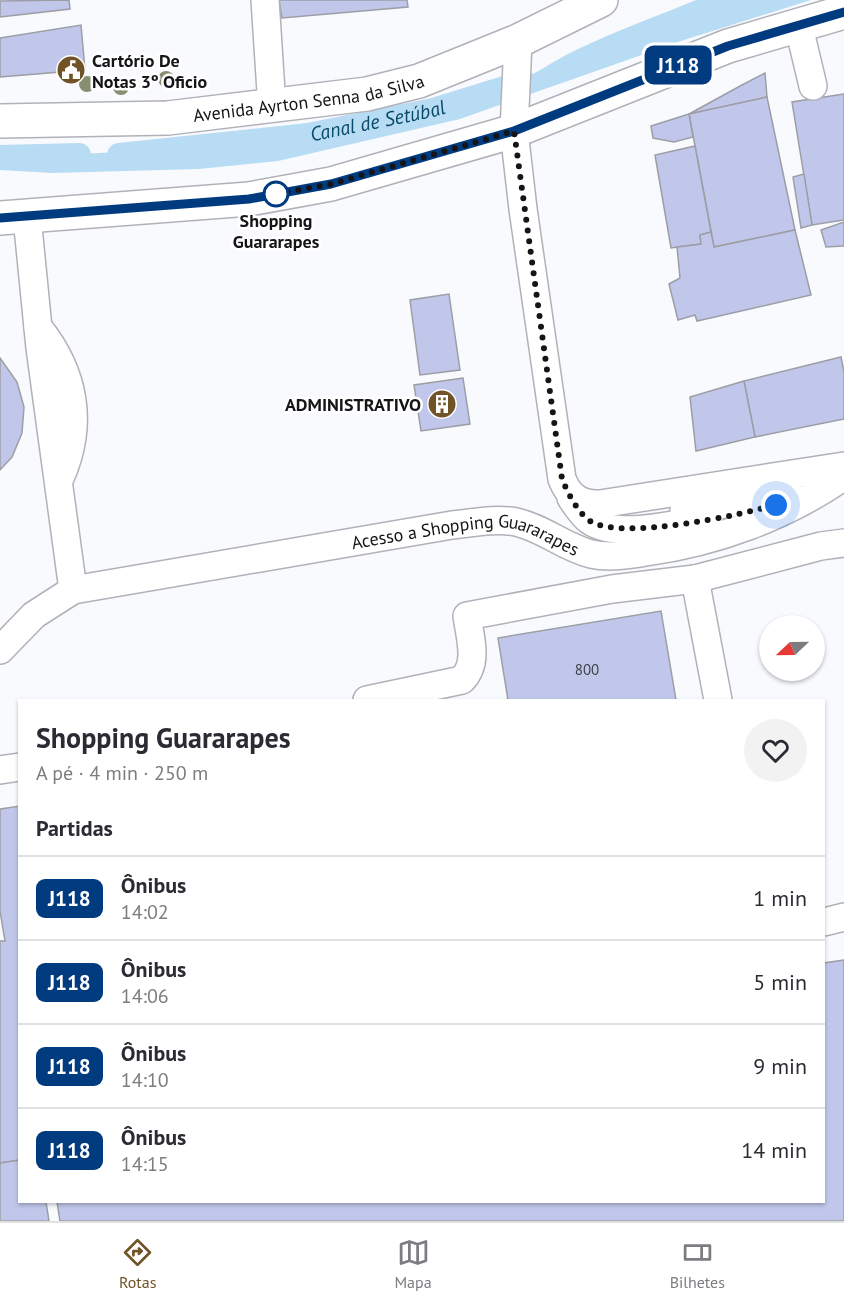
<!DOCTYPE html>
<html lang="pt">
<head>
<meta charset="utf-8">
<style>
	:root { --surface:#fff; --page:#f2f2f3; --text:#2b2b33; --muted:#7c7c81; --line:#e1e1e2; --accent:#705327 }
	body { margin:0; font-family:"PT Sans",sans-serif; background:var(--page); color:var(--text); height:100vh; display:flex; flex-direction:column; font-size:22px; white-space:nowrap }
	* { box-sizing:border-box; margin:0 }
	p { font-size:20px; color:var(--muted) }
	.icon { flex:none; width:33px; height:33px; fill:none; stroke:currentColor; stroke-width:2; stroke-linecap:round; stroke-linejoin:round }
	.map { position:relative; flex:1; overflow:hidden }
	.drawer { position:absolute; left:18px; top:699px; width:807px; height:504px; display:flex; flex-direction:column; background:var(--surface); border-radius:0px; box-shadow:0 2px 4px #0004 }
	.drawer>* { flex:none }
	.badge { padding:0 12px; border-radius:9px; font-size:21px; line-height:39px }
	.needle { width:39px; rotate:248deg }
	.fabs { position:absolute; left:759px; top:615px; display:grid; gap:12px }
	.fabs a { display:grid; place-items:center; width:66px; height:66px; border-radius:50%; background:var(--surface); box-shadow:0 2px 4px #0004; font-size:30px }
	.you { position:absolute; width:30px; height:30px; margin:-15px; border:4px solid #fff; border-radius:50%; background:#1a73e8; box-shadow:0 0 0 9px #1a73e833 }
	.map>.badge { position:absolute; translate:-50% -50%; box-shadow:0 0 0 3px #fff }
	h2 { padding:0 18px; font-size:22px; line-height:54px }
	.round { display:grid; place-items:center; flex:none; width:63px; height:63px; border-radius:32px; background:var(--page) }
	.headline { display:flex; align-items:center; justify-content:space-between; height:102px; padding:0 18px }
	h1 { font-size:28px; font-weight:800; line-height:45px }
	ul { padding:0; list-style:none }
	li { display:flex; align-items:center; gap:18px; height:84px; padding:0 18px; border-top:2px solid var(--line) }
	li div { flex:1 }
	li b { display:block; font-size:22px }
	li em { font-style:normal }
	li .badge { min-width:66px; font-weight:700; text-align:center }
	.dock { display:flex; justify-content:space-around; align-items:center; height:84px; border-top:2px solid var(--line); background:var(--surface); font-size:16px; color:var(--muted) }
	.dock a { display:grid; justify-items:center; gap:3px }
	.dock .on { color:var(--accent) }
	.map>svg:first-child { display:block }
</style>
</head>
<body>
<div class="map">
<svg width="844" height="1221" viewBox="0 0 844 1221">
	<rect width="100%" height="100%" fill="#f9fafe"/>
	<path fill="#b8dcf3" d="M696 0H811L684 40 460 119 278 161 199 169 52 173 0 170V157C163 151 338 145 494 93 523 83 550 62 578 49 616 31 657 16 696 0Z"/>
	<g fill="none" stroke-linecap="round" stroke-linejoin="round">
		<g stroke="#b8dcf3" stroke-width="24">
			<path id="s1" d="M119 155 308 135 433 110 524 82"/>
			<path d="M0 157 79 155"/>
		</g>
	</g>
	<g fill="#c0c7eb" stroke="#9d9ea5" stroke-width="1.5">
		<path d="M69 0 70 9 0 17V1Z"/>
		<path d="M279 0H407L408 7 282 18Z"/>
		<path d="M81 25 85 70 0 77V38Z"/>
		<path d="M765 73 767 97 689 114 742 85Z"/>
		<path d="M844 94V220L812 225 792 102Z"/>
		<path d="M767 97 795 230 714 247 689 114Z"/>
		<path d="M689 114 693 137 674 142 653 138 651 126Z"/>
		<path d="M695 146 711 232 700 235 701 244 671 248 655 155Z"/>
		<path d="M804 174 812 225 801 228 793 177Z"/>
		<path d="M844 222V246L826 247 821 230Z"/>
		<path d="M795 230 811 295 697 321 695 315 678 320 669 284 680 278 677 247 701 244 700 235 711 232 714 247Z"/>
		<path d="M449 294 460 370 420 375 410 300Z"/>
		<path d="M841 357 844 372V419L755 437 744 381Z"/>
		<path d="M0 358 17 382 24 407 22 433 12 457 0 470Z"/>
		<path d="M463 378 470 424 421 431 414 385Z"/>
		<path d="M744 381 755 437 696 451 690 397Z"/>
		<path d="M661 611 676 700H508L498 638Z"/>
		<path d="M20 806V1160L0 1163V941H5L0 911V809Z"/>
		<path d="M844 960V1221H60L57 1202H824V963Z"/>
		<path d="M20 1160V1202H46L49 1221H0V1163Z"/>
	</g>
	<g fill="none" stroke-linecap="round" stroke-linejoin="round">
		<g stroke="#b1b2b9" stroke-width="30">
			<g id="minor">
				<path d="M265 0 272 107"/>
				<path d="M798 23 813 86"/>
				<path d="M518 41 514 131 523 209 562 479C569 497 581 505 600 504L844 466"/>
				<path d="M27 217 40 348 73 590"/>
				<path d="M38 327C75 373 84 424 60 478"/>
				<path d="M571 498C576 505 582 515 589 520 616 540 678 524 709 518"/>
				<path d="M684 510 747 501 788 490"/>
				<path d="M695 579 718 700"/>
				<path id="s2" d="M0 650 34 615 73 590 452 525C472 523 496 518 516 522 543 528 564 547 591 554 609 558 628 555 646 552 716 542 786 517 844 476"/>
				<path d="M367 700 462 680C479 663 470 638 467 616L612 589 695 579 821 546 844 543"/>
				<path d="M0 770 20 767"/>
				<path d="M824 922 844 917"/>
			</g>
		</g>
		<g stroke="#b1b2b9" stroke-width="36">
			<g id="major">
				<path id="s3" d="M0 121 168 118 367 94 419 81 518 41 601 0"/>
				<path d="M0 218 249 199 331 184 514 131 728 46 844 12"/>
			</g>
		</g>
		<use href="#minor" stroke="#fff" stroke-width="27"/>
		<use href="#major" stroke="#fff" stroke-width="33"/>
	</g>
	<g fill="#878f72">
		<circle cx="166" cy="79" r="8"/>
		<circle cx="87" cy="84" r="8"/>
		<circle cx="121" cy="87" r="8"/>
	</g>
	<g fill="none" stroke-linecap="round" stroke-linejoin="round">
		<g stroke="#fff" stroke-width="14">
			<path id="line" d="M0 218 249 199 331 184 514 131 728 46 844 12"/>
		</g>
		<use href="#line" stroke="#003b80" stroke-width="9"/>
		<path stroke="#151518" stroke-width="6" stroke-dasharray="0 10.8" d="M276 194 266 196 331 184 514 131 562 479C568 493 577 512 590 521 623 541 738 515 776 505"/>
	</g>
	<defs>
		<g id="civic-disc" transform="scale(1.5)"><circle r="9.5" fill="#705327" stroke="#fff"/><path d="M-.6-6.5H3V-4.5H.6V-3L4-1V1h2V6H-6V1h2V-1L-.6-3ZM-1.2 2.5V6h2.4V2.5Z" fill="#fff"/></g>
		<g id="building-disc" transform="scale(1.5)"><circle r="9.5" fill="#705327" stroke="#fff"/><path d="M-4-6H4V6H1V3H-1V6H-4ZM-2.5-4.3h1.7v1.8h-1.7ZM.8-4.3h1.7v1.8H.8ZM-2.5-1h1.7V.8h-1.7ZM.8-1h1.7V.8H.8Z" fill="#fff"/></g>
	</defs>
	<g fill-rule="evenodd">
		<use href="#civic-disc" x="71" y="70"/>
		<use href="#building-disc" x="442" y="404"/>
	</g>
	<circle fill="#fff" stroke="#003b80" stroke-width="3" cx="276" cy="194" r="12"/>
	<g text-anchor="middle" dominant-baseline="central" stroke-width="5" stroke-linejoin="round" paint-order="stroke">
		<g font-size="15" fill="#40424d">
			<text x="587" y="669">800</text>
		</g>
		<g font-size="18" font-weight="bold" fill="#151518" stroke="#fff" text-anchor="start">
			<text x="92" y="60">Cartório De<tspan x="92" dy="21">Notas 3º Oficio</tspan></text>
			<text x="421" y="404" text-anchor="end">ADMINISTRATIVO</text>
		</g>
		<g font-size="18" fill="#151518" stroke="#fff">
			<text stroke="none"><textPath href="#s3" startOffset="310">Avenida Ayrton Senna da Silva</textPath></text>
			<text stroke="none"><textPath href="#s2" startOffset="495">Acesso a Shopping Guararapes</textPath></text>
		</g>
		<g font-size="18" font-weight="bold" fill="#151518" stroke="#fff">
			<text x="276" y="220">Shopping<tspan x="276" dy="21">Guararapes</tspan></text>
		</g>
		<g font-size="20" font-style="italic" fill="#064968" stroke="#fff">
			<text stroke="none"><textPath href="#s1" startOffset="261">Canal de Setúbal</textPath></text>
		</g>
	</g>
</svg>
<div class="fabs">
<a><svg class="needle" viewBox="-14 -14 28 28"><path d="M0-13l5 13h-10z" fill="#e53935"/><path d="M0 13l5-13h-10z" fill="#7c7c81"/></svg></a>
</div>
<div class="you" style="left:776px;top:505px"></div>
<b class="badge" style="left:678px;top:65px;background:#003b80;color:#fff">J118</b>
<section class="drawer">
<div class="headline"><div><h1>Shopping Guararapes</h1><p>A pé · 4 min · 250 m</p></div><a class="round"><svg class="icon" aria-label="heart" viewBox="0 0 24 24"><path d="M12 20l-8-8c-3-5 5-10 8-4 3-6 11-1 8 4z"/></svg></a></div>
<h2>Partidas</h2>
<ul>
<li><span class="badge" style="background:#003b80;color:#fff">J118</span><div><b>Ônibus</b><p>14:02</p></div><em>1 min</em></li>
<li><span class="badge" style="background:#003b80;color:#fff">J118</span><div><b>Ônibus</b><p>14:06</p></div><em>5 min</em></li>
<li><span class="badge" style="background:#003b80;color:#fff">J118</span><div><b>Ônibus</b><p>14:10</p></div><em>9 min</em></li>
<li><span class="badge" style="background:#003b80;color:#fff">J118</span><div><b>Ônibus</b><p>14:15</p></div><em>14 min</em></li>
</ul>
</section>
</div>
<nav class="dock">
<a class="on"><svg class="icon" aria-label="directions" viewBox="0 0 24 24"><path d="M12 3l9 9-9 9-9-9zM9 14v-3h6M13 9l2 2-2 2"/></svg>Rotas</a>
<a><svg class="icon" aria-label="map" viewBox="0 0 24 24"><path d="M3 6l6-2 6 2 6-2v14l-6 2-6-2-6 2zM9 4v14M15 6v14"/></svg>Mapa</a>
<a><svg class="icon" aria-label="tickets" viewBox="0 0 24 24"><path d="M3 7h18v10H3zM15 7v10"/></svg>Bilhetes</a>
</nav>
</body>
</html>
